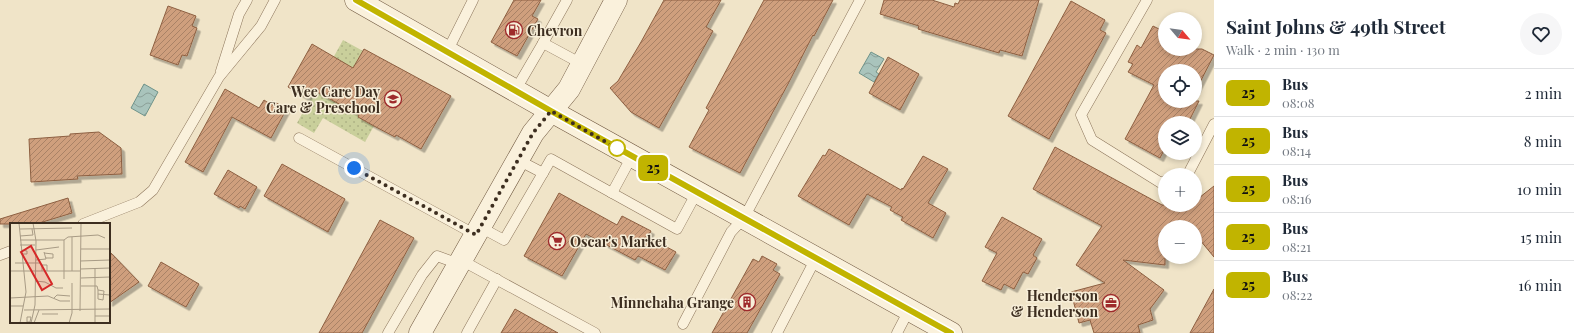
<!DOCTYPE html>
<html lang="en">
<head>
<meta charset="utf-8">
<style>
	:root { --surface:#fff; --page:#f6f6f7; --text:#1f2937; --muted:#747a83; --line:#e0e1e3 }
	body { margin:0; font-family:"Playfair Display",serif; background:var(--page); color:var(--text); height:100vh; display:flex; flex-direction:column; font-size:15px; white-space:nowrap }
	* { box-sizing:border-box; margin:0 }
	p { font-size:13px; color:var(--muted) }
	.icon { flex:none; width:22px; height:22px; fill:none; stroke:currentColor; stroke-width:2; stroke-linecap:round; stroke-linejoin:round }
	.map { position:relative; flex:1; overflow:hidden }
	.side { display:flex; flex-direction:column; background:var(--surface); width:360px }
	.side>* { flex:none }
	.badge { padding:0 8px; border-radius:6px; font-size:14px; line-height:26px }
	.needle { width:26px; rotate:119deg }
	.controls { position:absolute; left:1158px; top:12px; display:grid; gap:8px }
	.controls a { display:grid; place-items:center; width:44px; height:44px; border-radius:50%; background:var(--surface); box-shadow:0 2px 6px #0003; font-size:20px }
	.you { position:absolute; width:20px; height:20px; margin:-10px; border:3px solid #fff; border-radius:50%; background:#1a73e8; box-shadow:0 0 0 6px #1a73e833 }
	.map>.badge { position:absolute; translate:-50% -50%; box-shadow:0 0 0 2px #fff }
	.round { display:grid; place-items:center; flex:none; width:42px; height:42px; border-radius:21px; background:var(--page) }
	.headline { display:flex; align-items:center; justify-content:space-between; height:68px; padding:0 12px }
	h1 { font-size:19px; font-weight:700; line-height:30px }
	ul { padding:0; list-style:none }
	li { display:flex; align-items:center; gap:12px; height:48px; padding:0 12px; border-top:1px solid var(--line) }
	li div { flex:1 }
	li b { display:block; font-size:15px }
	li em { font-style:normal }
	li .badge { min-width:44px; font-weight:700; text-align:center }
	main { display:flex; flex:1; min-height:0 }
	.map>svg:first-child { display:block }
</style>
</head>
<body>
<main>
<div class="map">
<svg width="1214" height="333" viewBox="0 0 1214 333">
	<defs>
		<pattern id="park-dots" width="8" height="8" patternUnits="userSpaceOnUse"><rect width="8" height="8" fill="#c9cf9b"/><path d="M2 2h.1M6 6h.1" fill="none" stroke="#aeb285" stroke-width="1.8" stroke-linecap="round"/></pattern>
		<pattern id="water-waves" width="16" height="10" patternUnits="userSpaceOnUse"><rect width="16" height="10" fill="#a9c4bc"/><path d="M0 5q4-4 8 0t8 0" fill="none" stroke="#8ba098"/></pattern>
		<pattern id="building-hatch" width="6" height="6" patternUnits="userSpaceOnUse"><rect width="6" height="6" fill="#cf9f7d"/><path d="M-1 1l2-2M0 6l6-6M5 7l2-2" fill="none" stroke="#a98266"/></pattern>
		<filter id="shadow"><feDropShadow dx="3.5" dy="3.5" stdDeviation="0" flood-color="#0004"/></filter>
	</defs>
	<rect width="100%" height="100%" fill="#f0e4c8"/>
	<path fill="url(#park-dots)" d="M343 40 363 51 359 115 374 126 365 142 323 118 314 133 297 123Z"/>
	<g fill="url(#water-waves)" stroke="#6f938a">
		<path d="M871 52 884 59 876 72 879 74 874 82 859 73Z"/>
		<path d="M144 84 158 92 145 116 131 108Z"/>
	</g>
	<g fill="url(#building-hatch)" stroke="#8d5f41" filter="url(#shadow)">
		<path d="M514 0H541L532 16 538 19 517 56 491 42Z"/>
		<path d="M664 0H721L706 27 713 31 659 128 631 112 610 88 618 81 641 42Z"/>
		<path d="M764 0H833L814 36 813 35 788 84 740 173 689 147 709 110 706 108Z"/>
		<path d="M884 0H932L954 7 955 3 958 4 960 0H1039L1022 56 1000 50 999 53 918 29 919 26 880 14Z"/>
		<path d="M1071 1 1105 20 1100 30 1106 33 1049 139 1008 116Z"/>
		<path d="M168 6 196 16 192 26 197 28 187 56 182 55 178 65 150 55Z"/>
		<path d="M1153 26 1165 32V49H1202L1214 55 1195 92V71H1165V101H1199L1188 123H1165V148L1160 158 1125 139 1154 85 1128 72 1133 64 1128 62 1137 45 1141 48Z"/>
		<path d="M312 44 353 68 364 49 451 96 421 149 396 135 395 137 374 126 358 117 359 115 312 89 307 98 288 87Z"/>
		<path d="M888 57 919 74 900 110 869 93Z"/>
		<path d="M225 89 259 108 264 100 270 104 272 101 287 108 271 138 232 117 203 172 185 162Z"/>
		<path d="M99 132 121 148 122 174 77 176 78 179 31 182 29 139 70 136V134Z"/>
		<path d="M1055 147 1162 205H1195V201L1214 186V257L1195 234V227H1189L1186 223V227H1165V265L1123 260 1164 290 1150 309 1153 320 1138 325 1140 333H1094L1090 320 1079 323 1071 292 1105 283 1076 265 1102 226 1033 189Z"/>
		<path d="M829 149 901 190 902 188 903 189 923 156 948 169 928 203 946 213 933 238 901 220 903 217 890 210 892 207 867 194 849 225 798 196 823 155 825 156Z"/>
		<path d="M282 164 345 199 328 232 264 196Z"/>
		<path d="M228 170 257 187 245 209 240 206 239 208 214 194Z"/>
		<path d="M559 193 617 225 622 216 651 231 648 237 676 252 665 270 638 256 635 260 586 234 562 276 524 256Z"/>
		<path d="M68 198 72 213 36 224H0V219Z"/>
		<path d="M1002 217 1042 239 1033 255 1037 258 1028 274 1023 272 1014 289 1004 284 1001 290 982 281 997 253 985 247Z"/>
		<path d="M380 220 414 238 362 333H319Z"/>
		<path d="M109 251 139 282 109 303Z"/>
		<path d="M762 256 777 264 773 270 780 274 747 333H712L753 259 759 262Z"/>
		<path d="M161 262 199 284 186 307 148 286Z"/>
		<path d="M1214 289V333H1190Z"/>
		<path d="M515 309 558 333H501Z"/>
	</g>
	<g fill="none" stroke-linecap="round" stroke-linejoin="round">
		<g stroke="#8d765c" stroke-width="11">
			<g id="lane">
				<path d="M567 0 543 43 582 64"/>
				<path d="M1147 0 1081 115 1092 140 1161 183 1165 181"/>
				<path d="M447 52 473 0"/>
				<path d="M221 71 239 14 247 0"/>
				<path d="M515 91 543 43"/>
				<path d="M299 138 476 235"/>
				<path d="M543 173 551 159 612 193 632 156"/>
				<path d="M1185 175 1188 174 1214 124"/>
				<path d="M612 193 677 229 697 192"/>
				<path d="M83 224 139 202 153 190 219 77 261 26 275 0"/>
				<path d="M480 227 504 240 543 173 518 160"/>
				<path d="M0 255 11 251"/>
				<path d="M461 260 595 333"/>
				<path d="M683 324 731 232 744 218 860 0"/>
				<path d="M388 333 422 275 437 256 459 264"/>
				<path d="M467 333 497 279"/>
				<path d="M777 333 816 258"/>
				<path d="M897 333 909 310"/>
			</g>
		</g>
		<g stroke="#6f573f" stroke-width="23">
			<g id="secondary">
				<path d="M356 0 551 111 951 333"/>
				<path d="M420 333 533 133 569 89 616 0"/>
			</g>
		</g>
		<use href="#lane" stroke="#faf1dc" stroke-width="10"/>
		<use href="#secondary" stroke="#faf1dc" stroke-width="22"/>
	</g>
	<g fill="none" stroke-linecap="round" stroke-linejoin="round">
		<g stroke="#fff" stroke-width="9">
			<path id="line" d="M356 0 551 111 951 333"/>
		</g>
		<use href="#line" stroke="#c1b400" stroke-width="6"/>
		<path stroke="#3d2e20" stroke-width="4" stroke-dasharray="0 7.2" d="M354 168 476 235 533 133 551 111 620 150 617 148"/>
	</g>
	<defs>
		<g id="fuel-ring" transform="scale(0.9)"><circle r="9.5" fill="#f7eed8" stroke="#9e2a2b" stroke-width="1.5"/><path d="M-5.5-6h7V0h2V4h1.3V-2.5L3-4.5l.8-.8L6-3V5H2.5V1h-1V6h-7ZM-4.2-4.7v3.2H.2V-4.7Z" fill="#9e2a2b"/></g>
		<g id="school-ring" transform="scale(0.9)"><circle r="9.5" fill="#f7eed8" stroke="#9e2a2b" stroke-width="1.5"/><path d="M0-5L7-2L0 1L-7-2ZM-4 1L0 2.5L4 1V4Q0 6-4 4Z" fill="#9e2a2b"/></g>
		<g id="supermarket-ring" transform="scale(0.9)"><circle r="9.5" fill="#f7eed8" stroke="#9e2a2b" stroke-width="1.5"/><path d="M-6-5.5h2.5l.6 2H6L4.5 2H-2.5L-4.4-4H-6ZM-1.5 3.2a1.3 1.3 0 1 0 .1 0ZM3 3.2a1.3 1.3 0 1 0 .1 0Z" fill="#9e2a2b"/></g>
		<g id="building-ring" transform="scale(0.9)"><circle r="9.5" fill="#f7eed8" stroke="#9e2a2b" stroke-width="1.5"/><path d="M-4-6H4V6H1V3H-1V6H-4ZM-2.5-4.3h1.7v1.8h-1.7ZM.8-4.3h1.7v1.8H.8ZM-2.5-1h1.7V.8h-1.7ZM.8-1h1.7V.8H.8Z" fill="#9e2a2b"/></g>
		<g id="office-ring" transform="scale(0.9)"><circle r="9.5" fill="#f7eed8" stroke="#9e2a2b" stroke-width="1.5"/><path d="M-6-3h4V-5.5h4V-3h4V5H-6ZM-1-4.5V-3h2v-1.5ZM-6 0V1H6V0Z" fill="#9e2a2b"/></g>
	</defs>
	<g fill-rule="evenodd">
		<use href="#fuel-ring" x="514" y="30"/>
		<use href="#school-ring" x="393" y="99"/>
		<use href="#supermarket-ring" x="557" y="241"/>
		<use href="#building-ring" x="747" y="302"/>
		<use href="#office-ring" x="1111" y="303"/>
	</g>
	<circle fill="#fff" stroke="#c1b400" stroke-width="2" cx="617" cy="148" r="8"/>
	<g text-anchor="middle" dominant-baseline="central" stroke-width="3" stroke-linejoin="round" paint-order="stroke">
		<g font-size="14" font-weight="bold" fill="#3d2e20" stroke="#f7eed8" text-anchor="end">
			<text x="527" y="30" text-anchor="start">Chevron</text>
			<text x="380" y="91">Wee Care Day<tspan x="380" dy="16">Care &amp; Preschool</tspan></text>
			<text x="570" y="241" text-anchor="start">Oscar's Market</text>
			<text x="1098" y="295">Henderson<tspan x="1098" dy="16">&amp; Henderson</tspan></text>
			<text x="734" y="302">Minnehaha Grange</text>
		</g>
	</g>
	<g transform="translate(10 223)">
		<rect width="100" height="100" fill="#f0e4c8"/>
		<path fill="none" stroke="#a89b85" stroke-width="1" d="M9 0 16 69 10 100M10 6 62 5M10 13 23 12 22 6M10 17H54L58 14 88 12 95 15M54 17V56M10 22H25M71 26H100M11 27 17 28V31H12M26 27 49 24M34 30 43 31V35H36M26 37 36 36 34 29M70 38 100 37M5 40H30M85 45V100M70 46 100 45M0 48H70M32 48V42H37V48M62 48V14M71 55 100 54M25 58 35 59 46 65H53M0 62V48M71 63H87L88 67 94 68 93 77 88 76V67M88 71 100 72M0 75 38 73 50 78H60M44 75 47 72 60 73M0 83H13M14 87 100 86M70 88 71 0M32 91H48M85 93H100M17 99H20L21 94H17V100M21 100 25 82 26 18 23 0M24 100 29 87M59 100 62 90V60"/>
		<path fill="#d62828" fill-opacity="0.15" stroke="#d62828" stroke-width="2" d="M21 23 42 61 32 67 11 29Z"/>
		<rect width="100" height="100" fill="none" stroke="#3d2e20" stroke-width="2"/>
	</g>
</svg>
<div class="controls">
<a><svg class="needle" viewBox="-14 -14 28 28"><path d="M0-13l5 13h-10z" fill="#e53935"/><path d="M0 13l5-13h-10z" fill="#747a83"/></svg></a>
<a><svg class="icon" aria-label="locate" viewBox="0 0 24 24"><circle cx="12" cy="12" r="6"/><path d="M12 2v4M12 18v4M2 12h4M18 12h4"/></svg></a>
<a><svg class="icon" aria-label="layers" viewBox="0 0 24 24"><path d="M12 4l9 5-9 5-9-5zM3 14l9 5 9-5"/></svg></a>
<a>+</a>
<a>−</a>
</div>
<div class="you" style="left:354px;top:168px"></div>
<b class="badge" style="left:653px;top:168px;background:#c1b400;color:#111">25</b>
</div>
<section class="side">
<div class="headline"><div><h1>Saint Johns &amp; 49th Street</h1><p>Walk · 2 min · 130 m</p></div><a class="round"><svg class="icon" aria-label="heart" viewBox="0 0 24 24"><path d="M12 20l-8-8c-3-5 5-10 8-4 3-6 11-1 8 4z"/></svg></a></div>
<ul>
<li><span class="badge" style="background:#c1b400;color:#111">25</span><div><b>Bus</b><p>08:08</p></div><em>2 min</em></li>
<li><span class="badge" style="background:#c1b400;color:#111">25</span><div><b>Bus</b><p>08:14</p></div><em>8 min</em></li>
<li><span class="badge" style="background:#c1b400;color:#111">25</span><div><b>Bus</b><p>08:16</p></div><em>10 min</em></li>
<li><span class="badge" style="background:#c1b400;color:#111">25</span><div><b>Bus</b><p>08:21</p></div><em>15 min</em></li>
<li><span class="badge" style="background:#c1b400;color:#111">25</span><div><b>Bus</b><p>08:22</p></div><em>16 min</em></li>
</ul>
</section>
</main>
</body>
</html>
